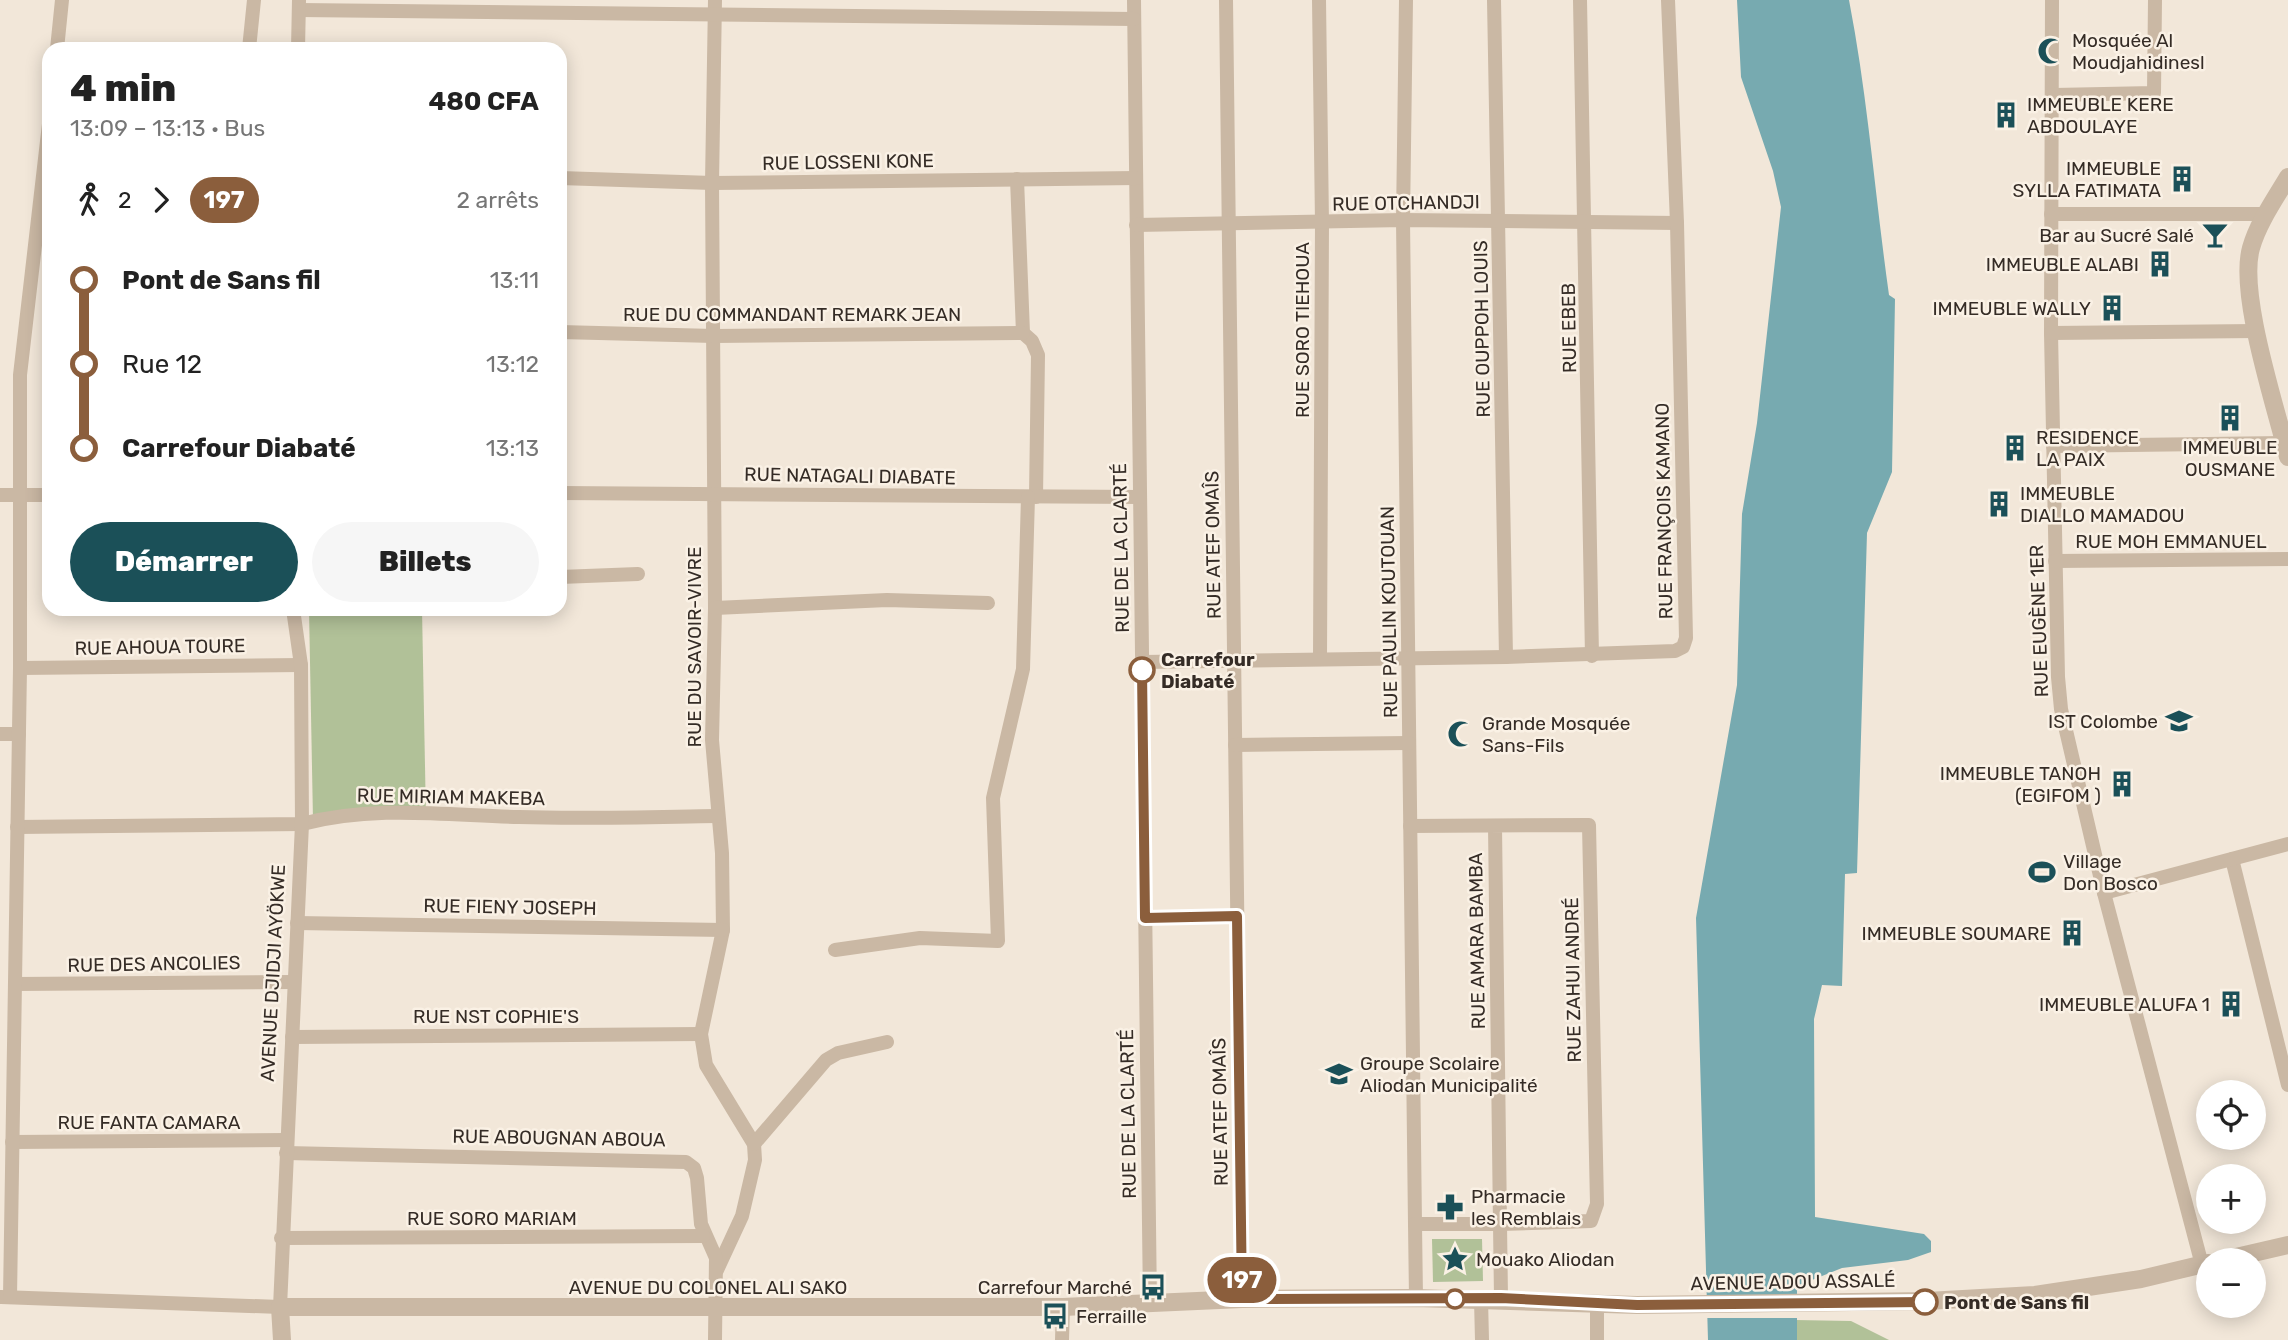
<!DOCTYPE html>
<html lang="fr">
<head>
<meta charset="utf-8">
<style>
	:root { --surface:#fff; --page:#f6f6f6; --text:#222; --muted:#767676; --accent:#1b5058 }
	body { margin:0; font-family:Rubik,sans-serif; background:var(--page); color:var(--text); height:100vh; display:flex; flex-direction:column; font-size:26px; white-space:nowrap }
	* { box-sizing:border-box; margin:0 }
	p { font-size:23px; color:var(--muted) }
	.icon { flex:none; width:38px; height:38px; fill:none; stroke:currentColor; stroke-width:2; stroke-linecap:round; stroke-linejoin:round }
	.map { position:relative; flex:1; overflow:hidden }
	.side { position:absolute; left:42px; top:42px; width:525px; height:574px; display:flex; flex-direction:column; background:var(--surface); border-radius:21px; box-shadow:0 4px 18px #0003 }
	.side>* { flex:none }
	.badge { padding:0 14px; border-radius:23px; font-size:24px; line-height:46px }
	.buttons { position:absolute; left:2196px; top:1080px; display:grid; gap:14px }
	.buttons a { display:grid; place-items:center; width:70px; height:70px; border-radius:50%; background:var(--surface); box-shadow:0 4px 18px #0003; font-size:35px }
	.map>.badge { position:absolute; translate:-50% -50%; box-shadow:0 0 0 4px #fff }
	.legs { display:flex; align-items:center; gap:10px; height:77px; padding:0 28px; font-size:23px }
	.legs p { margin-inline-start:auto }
	.summary { display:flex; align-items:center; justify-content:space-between; height:119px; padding:0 28px }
	h1 { font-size:38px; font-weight:800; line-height:52px }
	.action { display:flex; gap:14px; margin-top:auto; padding:14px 28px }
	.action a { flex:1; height:80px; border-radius:42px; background:var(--accent); color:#fff; font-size:28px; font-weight:800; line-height:80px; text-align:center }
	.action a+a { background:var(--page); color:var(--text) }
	ul { padding:0 28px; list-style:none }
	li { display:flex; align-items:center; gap:24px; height:84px; font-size:26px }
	li i { display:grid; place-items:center; width:10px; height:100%; margin:0 9px; background:currentColor }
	li i::after { content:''; width:18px; height:18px; margin:-9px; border:5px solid; border-radius:50%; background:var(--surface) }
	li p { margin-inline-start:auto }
	li:first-child i { background:linear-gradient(#0000 50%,currentColor 0) }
	li:last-child i { background:linear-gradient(currentColor 50%,#0000 0) }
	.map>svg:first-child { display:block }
</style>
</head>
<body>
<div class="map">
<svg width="2288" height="1340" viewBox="0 0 2288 1340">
	<rect width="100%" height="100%" fill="#f2e7d9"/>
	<g fill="#b1c198">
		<path d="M309 609H422L426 818 313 820Z"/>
		<path d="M1432 1239H1482L1483 1281 1433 1282Z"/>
		<path d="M1795 1320 1851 1321 1889 1340H1797Z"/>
	</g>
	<path fill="#77aab0" d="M1737 0H1849C1868 98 1875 196 1889 295L1895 299 1892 472 1867 533 1857 873 1845 874 1842 986 1822 985 1814 1019 1815 1217 1924 1234 1931 1241V1252L1908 1260 1842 1268 1797 1286V1340H1708L1696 918 1737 685 1742 514 1757 423 1781 207 1773 171 1741 77Z"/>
	<path fill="#f2e7d9" d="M1705 1295H1800L1799 1318H1705Z"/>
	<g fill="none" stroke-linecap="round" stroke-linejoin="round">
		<g stroke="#cab8a4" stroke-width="14">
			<path d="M715 0 712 183 715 608 712 740 722 853 723 930 701 1034 706 1065 754 1144 755 1160 742 1216 717 1270"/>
			<path d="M1134 0 1150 1305"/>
			<path d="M1226 0 1242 1299"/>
			<path d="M1319 0 1322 223 1320 659"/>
			<path d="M1406 0 1403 220 1415 1224"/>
			<path d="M1494 0 1506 657"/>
			<path d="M1580 0 1592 656"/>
			<path d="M2052 0 2051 333 2058 677 2061 709 2104 893 2202 1265"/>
			<path d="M299 10 1134 19"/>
			<path d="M57 49 62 0"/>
			<path d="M249 49 254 0"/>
			<path d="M298 49 299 0"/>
			<path d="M2054 95 2154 93 2155 0"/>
			<path d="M560 178 712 183 1136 178"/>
			<path d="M1017 179 1023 333 1032 341 1038 355 1036 497"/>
			<path d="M2051 214H2266"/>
			<path d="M1136 225 1403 220 1677 223"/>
			<path d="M560 332 714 336 1023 333"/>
			<path d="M2051 333 2257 331"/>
			<path d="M2053 446 2284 443"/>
			<path d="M560 493 1140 497"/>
			<path d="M0 495H49"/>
			<path d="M2055 561 2288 559"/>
			<path d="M560 577 638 574"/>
			<path d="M715 608 887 600 988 603"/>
			<path d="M1142 662 1506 657 1675 651 1683 647 1686 638 1677 223 1668 0"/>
			<path d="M20 668 301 665"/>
			<path d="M0 734H19"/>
			<path d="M1235 745 1409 743"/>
			<path d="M1410 826 1589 825 1597 1204 1591 1221 1500 1224 1495 826"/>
			<path d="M17 827 302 824C374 805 445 815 519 817 585 819 651 817 717 816"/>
			<path d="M2232 859 2288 1085"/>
			<path d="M2104 893 2288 844"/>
			<path d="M1145 918 1237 916"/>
			<path d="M297 923 723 930"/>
			<path d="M835 950 920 938 998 941 993 798 1023 669 1028 497"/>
			<path d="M15 984 294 982"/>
			<path d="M292 1037 701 1034"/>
			<path d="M12 1142 286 1140"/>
			<path d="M754 1144 826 1060 838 1053 887 1042"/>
			<path d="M286 1153 686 1162 694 1168 697 1178 701 1224 716 1258 715 1340"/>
			<path d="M281 1238 703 1236"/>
			<path d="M1 1297 280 1307 302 824 301 665 293 609"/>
			<path d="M10 1297 20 668V375L49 124"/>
			<path d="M1416 1298 1415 1224H1500L1501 1298"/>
			<path d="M1481 1299 1482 1340"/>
			<path d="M1597 1303V1340"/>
			<path d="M1062 1340 1063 1307"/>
		</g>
		<g stroke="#cab8a4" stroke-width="18">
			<path d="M2288 177C2275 199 2258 223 2251 248 2238 294 2276 407 2288 457"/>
			<path d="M2223 1260 2288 1245"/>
			<path d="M282 1340 280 1307H1063L1242 1299 1416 1298 1637 1305 1927 1301 2035 1295 2141 1279 2208 1263"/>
		</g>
	</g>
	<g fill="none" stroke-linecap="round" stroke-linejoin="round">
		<g stroke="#fff" stroke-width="16">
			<path id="line-1" d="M1142 670 1145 918 1237 916 1242 1299 1501 1298 1637 1305 1925 1302"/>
		</g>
		<use href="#line-1" stroke="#8b5e3c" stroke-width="10"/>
	</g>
	<defs>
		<g id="mosque-bare" transform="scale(2.1)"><path d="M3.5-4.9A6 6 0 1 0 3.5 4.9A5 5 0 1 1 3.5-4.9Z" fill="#1b5058" stroke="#faf1e5" stroke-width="2.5" paint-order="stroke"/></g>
		<g id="building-bare" transform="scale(2.1)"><path d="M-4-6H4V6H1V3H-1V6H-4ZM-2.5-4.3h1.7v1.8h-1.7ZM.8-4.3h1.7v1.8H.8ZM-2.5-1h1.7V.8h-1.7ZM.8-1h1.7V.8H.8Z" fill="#1b5058" stroke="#faf1e5" stroke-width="2.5" paint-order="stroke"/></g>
		<g id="bar-bare" transform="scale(2.1)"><path d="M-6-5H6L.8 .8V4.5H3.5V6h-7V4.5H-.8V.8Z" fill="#1b5058" stroke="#faf1e5" stroke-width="2.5" paint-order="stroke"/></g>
		<g id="school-bare" transform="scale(2.1)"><path d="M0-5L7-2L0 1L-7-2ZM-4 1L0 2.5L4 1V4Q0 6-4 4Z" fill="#1b5058" stroke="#faf1e5" stroke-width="2.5" paint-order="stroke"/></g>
		<g id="stadium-bare" transform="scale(2.1)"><path d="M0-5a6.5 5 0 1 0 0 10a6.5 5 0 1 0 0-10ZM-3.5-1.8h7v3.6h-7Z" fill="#1b5058" stroke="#faf1e5" stroke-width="2.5" paint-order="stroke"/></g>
		<g id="pharmacy-bare" transform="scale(2.1)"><path d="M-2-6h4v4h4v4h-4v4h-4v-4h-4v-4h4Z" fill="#1b5058" stroke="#faf1e5" stroke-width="2.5" paint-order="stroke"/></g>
		<g id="sight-bare" transform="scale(2.1)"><path d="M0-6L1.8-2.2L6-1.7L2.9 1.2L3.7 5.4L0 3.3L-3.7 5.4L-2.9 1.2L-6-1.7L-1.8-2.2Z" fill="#1b5058" stroke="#faf1e5" stroke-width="2.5" paint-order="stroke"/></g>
		<g id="bus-bare" transform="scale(2.1)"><path d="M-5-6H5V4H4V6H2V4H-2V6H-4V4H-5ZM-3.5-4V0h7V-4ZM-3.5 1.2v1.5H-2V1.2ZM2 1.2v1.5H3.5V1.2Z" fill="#1b5058" stroke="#faf1e5" stroke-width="2.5" paint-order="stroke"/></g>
	</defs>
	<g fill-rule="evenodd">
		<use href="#mosque-bare" x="2051" y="51"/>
		<use href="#building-bare" x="2006" y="115"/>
		<use href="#building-bare" x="2182" y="179"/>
		<use href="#bar-bare" x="2215" y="235"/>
		<use href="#building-bare" x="2160" y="264"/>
		<use href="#building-bare" x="2112" y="308"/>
		<use href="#building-bare" x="2230" y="418"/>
		<use href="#building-bare" x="2015" y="448"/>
		<use href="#building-bare" x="1999" y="504"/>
		<use href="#school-bare" x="2179" y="721"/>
		<use href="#mosque-bare" x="1461" y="734"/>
		<use href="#building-bare" x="2122" y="784"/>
		<use href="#stadium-bare" x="2042" y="872"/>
		<use href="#building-bare" x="2072" y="933"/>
		<use href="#building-bare" x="2231" y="1004"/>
		<use href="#school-bare" x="1339" y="1074"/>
		<use href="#pharmacy-bare" x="1450" y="1207"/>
		<use href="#sight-bare" x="1455" y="1259"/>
		<use href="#bus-bare" x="1153" y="1287"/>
		<use href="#bus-bare" x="1055" y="1316"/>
	</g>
	<g fill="#fff" stroke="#8b5e3c" stroke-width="3.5">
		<circle cx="1142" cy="670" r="12"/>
		<circle cx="1455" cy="1299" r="9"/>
		<circle cx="1925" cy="1302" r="12"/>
	</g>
	<g text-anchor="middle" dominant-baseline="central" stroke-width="5" stroke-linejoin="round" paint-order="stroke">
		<g font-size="19" fill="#352c26" stroke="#faf1e5" text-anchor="start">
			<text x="2072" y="40">Mosquée Al<tspan x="2072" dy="22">Moudjahidinesl</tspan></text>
			<text x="2027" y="104">IMMEUBLE KERE<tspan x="2027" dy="22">ABDOULAYE</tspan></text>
			<text x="2161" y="168" text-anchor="end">IMMEUBLE<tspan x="2161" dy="22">SYLLA FATIMATA</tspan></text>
			<text x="2194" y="235" text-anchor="end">Bar au Sucré Salé</text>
			<text x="2139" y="264" text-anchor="end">IMMEUBLE ALABI</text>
			<text x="2091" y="308" text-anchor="end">IMMEUBLE WALLY</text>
			<text x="2036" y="437">RESIDENCE<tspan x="2036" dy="22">LA PAIX</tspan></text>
			<text x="2230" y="447" text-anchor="middle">IMMEUBLE<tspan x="2230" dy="22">OUSMANE</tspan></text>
			<text x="2020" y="493">IMMEUBLE<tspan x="2020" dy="22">DIALLO MAMADOU</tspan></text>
			<text x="2158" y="721" text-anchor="end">IST Colombe</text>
			<text x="1482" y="723">Grande Mosquée<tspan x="1482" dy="22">Sans-Fils</tspan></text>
			<text x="2101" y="773" text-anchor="end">IMMEUBLE TANOH<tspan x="2101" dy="22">(EGIFOM )</tspan></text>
			<text x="2063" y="861">Village<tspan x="2063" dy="22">Don Bosco</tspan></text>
			<text x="2051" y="933" text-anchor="end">IMMEUBLE SOUMARE</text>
			<text x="2210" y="1004" text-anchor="end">IMMEUBLE ALUFA 1</text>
			<text x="1360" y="1063">Groupe Scolaire<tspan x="1360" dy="22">Aliodan Municipalité</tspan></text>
			<text x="1471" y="1196">Pharmacie<tspan x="1471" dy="22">les Remblais</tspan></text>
			<text x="1476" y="1259">Mouako Aliodan</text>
			<text x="1132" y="1287" text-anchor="end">Carrefour Marché</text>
			<text x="1076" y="1316">Ferraille</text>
		</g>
		<g font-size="19" fill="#352c26" stroke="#faf1e5">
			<text transform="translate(848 162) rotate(-1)">RUE LOSSENI KONE</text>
			<text transform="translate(1406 203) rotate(-1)">RUE OTCHANDJI</text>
			<text x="792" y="314">RUE DU COMMANDANT REMARK JEAN</text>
			<text transform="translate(1569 328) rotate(-91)">RUE EBEB</text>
			<text transform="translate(1482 329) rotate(-91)">RUE OUPPOH LOUIS</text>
			<text transform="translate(1302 330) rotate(-90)">RUE SORO TIEHOUA</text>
			<text transform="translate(850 476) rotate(1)">RUE NATAGALI DIABATE</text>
			<text transform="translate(1664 511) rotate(-91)">RUE FRANÇOIS KAMANO</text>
			<text x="2171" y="541">RUE MOH EMMANUEL</text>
			<text transform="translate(1213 545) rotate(-91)">RUE ATEF OMAÎS</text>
			<text transform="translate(1121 548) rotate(-91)">RUE DE LA CLARTÉ</text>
			<text transform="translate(1389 612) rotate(-91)">RUE PAULIN KOUTOUAN</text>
			<text transform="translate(2039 621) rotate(-92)">RUE EUGÈNE 1ER</text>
			<text transform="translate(160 647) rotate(-1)">RUE AHOUA TOURE</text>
			<text transform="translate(694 647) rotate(-90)">RUE DU SAVOIR-VIVRE</text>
			<text transform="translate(451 797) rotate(1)">RUE MIRIAM MAKEBA</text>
			<text transform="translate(510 907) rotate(1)">RUE FIENY JOSEPH</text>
			<text transform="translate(1477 941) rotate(-91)">RUE AMARA BAMBA</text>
			<text transform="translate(154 964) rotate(-1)">RUE DES ANCOLIES</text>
			<text transform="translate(273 973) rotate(-87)">AVENUE DJIDJI AYÖKWE</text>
			<text transform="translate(1573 980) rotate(-91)">RUE ZAHUI ANDRÉ</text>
			<text x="496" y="1016">RUE NST COPHIE'S</text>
			<text transform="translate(1220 1112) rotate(-91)">RUE ATEF OMAÎS</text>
			<text transform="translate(1128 1114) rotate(-91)">RUE DE LA CLARTÉ</text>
			<text x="149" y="1122">RUE FANTA CAMARA</text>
			<text transform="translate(559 1138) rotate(1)">RUE ABOUGNAN ABOUA</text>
			<text x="492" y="1218">RUE SORO MARIAM</text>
			<text transform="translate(1793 1282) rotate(-1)">AVENUE ADOU ASSALÉ</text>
			<text x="708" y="1287">AVENUE DU COLONEL ALI SAKO</text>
		</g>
		<g font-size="19" font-weight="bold" fill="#352c26" stroke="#faf1e5" text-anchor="start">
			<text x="1161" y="659">Carrefour<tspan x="1161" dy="22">Diabaté</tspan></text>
			<text x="1944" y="1302">Pont de Sans fil</text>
		</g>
	</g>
</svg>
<div class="buttons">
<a><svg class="icon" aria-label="locate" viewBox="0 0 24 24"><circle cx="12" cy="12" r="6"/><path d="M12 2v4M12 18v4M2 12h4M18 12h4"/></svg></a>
<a>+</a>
<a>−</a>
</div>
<b class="badge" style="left:1242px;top:1280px;background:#8b5e3c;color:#fff">197</b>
<section class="side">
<div class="summary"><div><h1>4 min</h1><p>13:09 – 13:13 · Bus</p></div><b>480 CFA</b></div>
<div class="legs"><svg class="icon" aria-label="walk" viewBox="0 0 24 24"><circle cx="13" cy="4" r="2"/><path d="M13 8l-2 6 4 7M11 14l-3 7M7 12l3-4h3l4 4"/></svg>2<svg class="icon" aria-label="forward" viewBox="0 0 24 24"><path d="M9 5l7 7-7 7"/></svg><b class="badge" style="background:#8b5e3c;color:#fff">197</b><p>2 arrêts</p></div>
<ul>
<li><i style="color:#8b5e3c"></i><b>Pont de Sans fil</b><p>13:11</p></li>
<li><i style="color:#8b5e3c"></i><span>Rue 12</span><p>13:12</p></li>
<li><i style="color:#8b5e3c"></i><b>Carrefour Diabaté</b><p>13:13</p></li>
</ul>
<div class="action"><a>Démarrer</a><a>Billets</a></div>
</section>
</div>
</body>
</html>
